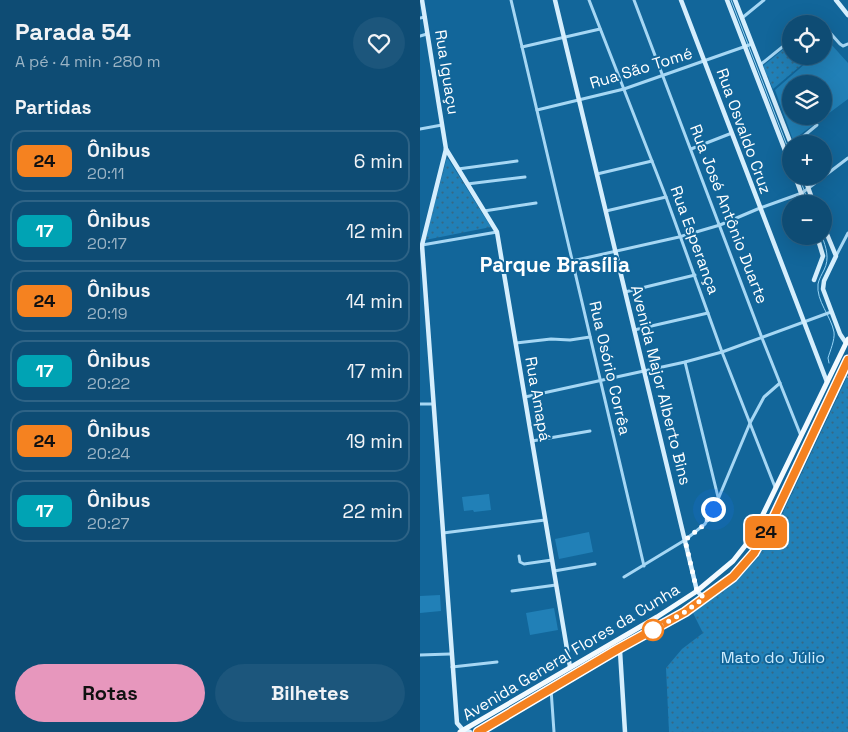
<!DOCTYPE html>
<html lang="pt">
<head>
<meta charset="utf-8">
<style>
	:root { --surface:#0e4c74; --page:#1c567c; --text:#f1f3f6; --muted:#9bb4c5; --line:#2e6386; --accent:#e797bd }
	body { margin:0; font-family:"Space Grotesk",sans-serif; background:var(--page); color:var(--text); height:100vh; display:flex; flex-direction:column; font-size:19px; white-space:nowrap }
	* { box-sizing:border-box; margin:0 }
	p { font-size:16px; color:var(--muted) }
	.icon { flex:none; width:28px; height:28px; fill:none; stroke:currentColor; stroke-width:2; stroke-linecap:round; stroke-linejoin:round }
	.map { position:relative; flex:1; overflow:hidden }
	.panel { display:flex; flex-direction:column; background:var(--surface); width:420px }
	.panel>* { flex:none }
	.badge { padding:0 10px; border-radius:8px; font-size:18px; line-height:32px }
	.buttons { position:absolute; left:362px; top:15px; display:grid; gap:10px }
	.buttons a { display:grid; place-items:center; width:50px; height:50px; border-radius:50%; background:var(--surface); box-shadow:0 5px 20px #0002,0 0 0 1px var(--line); font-size:25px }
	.you { position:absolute; width:25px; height:25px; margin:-12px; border:4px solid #fff; border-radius:50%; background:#1a73e8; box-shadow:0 0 0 8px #1a73e833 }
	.map>.badge { position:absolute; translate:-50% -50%; box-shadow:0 0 0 2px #fff }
	h2 { padding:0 15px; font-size:19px; line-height:45px }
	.round { display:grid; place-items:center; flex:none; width:52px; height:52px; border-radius:26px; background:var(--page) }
	.overview { display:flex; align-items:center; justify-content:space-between; height:85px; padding:0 15px }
	h1 { font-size:24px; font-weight:800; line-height:38px }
	.action { display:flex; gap:10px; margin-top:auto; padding:10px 15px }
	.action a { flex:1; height:58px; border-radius:30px; background:var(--accent); color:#111; font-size:20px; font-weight:800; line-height:58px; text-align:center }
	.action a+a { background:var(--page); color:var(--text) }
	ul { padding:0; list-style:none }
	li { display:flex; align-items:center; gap:15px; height:62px; margin:0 10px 8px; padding:0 5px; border:2px solid var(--line); border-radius:15px }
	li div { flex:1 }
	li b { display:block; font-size:19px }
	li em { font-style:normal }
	li .badge { min-width:55px; font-weight:700; text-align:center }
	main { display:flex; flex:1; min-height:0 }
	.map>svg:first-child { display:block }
</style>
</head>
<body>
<main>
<section class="panel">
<div class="overview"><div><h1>Parada 54</h1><p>A pé · 4 min · 280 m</p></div><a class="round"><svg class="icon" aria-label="heart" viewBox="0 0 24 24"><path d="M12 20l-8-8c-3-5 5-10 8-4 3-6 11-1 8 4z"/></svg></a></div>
<h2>Partidas</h2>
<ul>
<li><span class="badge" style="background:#f58220;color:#111">24</span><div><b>Ônibus</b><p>20:11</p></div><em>6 min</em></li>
<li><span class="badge" style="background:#00a3b4;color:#fff">17</span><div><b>Ônibus</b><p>20:17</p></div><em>12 min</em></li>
<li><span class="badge" style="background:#f58220;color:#111">24</span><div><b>Ônibus</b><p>20:19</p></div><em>14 min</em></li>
<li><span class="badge" style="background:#00a3b4;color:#fff">17</span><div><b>Ônibus</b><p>20:22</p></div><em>17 min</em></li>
<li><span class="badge" style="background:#f58220;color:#111">24</span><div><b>Ônibus</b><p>20:24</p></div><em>19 min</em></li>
<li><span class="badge" style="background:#00a3b4;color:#fff">17</span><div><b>Ônibus</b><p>20:27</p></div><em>22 min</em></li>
</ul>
<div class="action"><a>Rotas</a><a>Bilhetes</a></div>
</section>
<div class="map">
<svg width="428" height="732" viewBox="0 0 428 732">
	<defs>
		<pattern id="park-dots" width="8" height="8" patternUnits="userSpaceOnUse" patternTransform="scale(1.25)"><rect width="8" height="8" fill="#2180b7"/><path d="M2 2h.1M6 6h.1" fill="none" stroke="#346987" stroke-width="1.8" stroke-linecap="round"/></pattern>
	</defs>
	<rect width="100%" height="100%" fill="#12669a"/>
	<g fill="#2180b7" fill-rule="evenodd">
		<path d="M410 43 428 63V99L373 140 355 90 394 56H404V48ZM371 84H404V116H371Z"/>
		<path d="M69 494 71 510 54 512 53 510 44 511 42 497Z"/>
		<path d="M169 532 173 552 139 559 135 539Z"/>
		<path d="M20 595 21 611 0 613V596Z"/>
		<path d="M134 608 138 630 110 635 106 613Z"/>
	</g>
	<g fill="url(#park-dots)">
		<path d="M371 43V56H392L353 89 343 66Z"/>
		<path d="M27 157 71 227 5 240Z"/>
		<path d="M428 375V732H249L246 668 262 649 283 633 273 613 315 582 338 557 357 525Z"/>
	</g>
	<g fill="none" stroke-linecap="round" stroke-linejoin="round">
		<g stroke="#97d5f7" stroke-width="1">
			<path d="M311 0 371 156"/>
			<path d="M379 176 384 190"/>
			<path d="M385 193 389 204"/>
			<path d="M402 236C406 248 410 258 404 270 402 274 399 279 398 284 396 301 411 316 414 332 415 340 410 351 408 358L409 363"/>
			<path d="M427 377H428"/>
		</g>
		<g stroke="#a6d7f4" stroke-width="3">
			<path d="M91 0 224 566"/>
			<path d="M169 0 246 197 302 352 355 487"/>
			<path d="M214 0 342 338 381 436"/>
			<path d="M0 18 5 17"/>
			<path d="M322 18 344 0"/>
			<path d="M390 24 397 21 401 24"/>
			<path d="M404 26 420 44 423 46 428 44"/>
			<path d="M0 36 7 34"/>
			<path d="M102 47 180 29"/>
			<path d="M340 65 371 40"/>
			<path d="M117 110 204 89 332 44"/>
			<path d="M0 129 22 125"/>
			<path d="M374 144 397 125"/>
			<path d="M271 149 312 133"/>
			<path d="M38 169 97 161"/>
			<path d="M177 174 232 161"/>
			<path d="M47 184 105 177"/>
			<path d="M64 211 116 203"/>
			<path d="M186 211 246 197"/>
			<path d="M2 245 77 232"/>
			<path d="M416 256 428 233"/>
			<path d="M152 261 259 237 300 225 340 208 382 193 428 158"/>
			<path d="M205 292 275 275"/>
			<path d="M214 330 288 313"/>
			<path d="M96 343 131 339 150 340 170 337"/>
			<path d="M265 362 298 497"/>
			<path d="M105 397 265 362 302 352 411 312"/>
			<path d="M0 404H13"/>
			<path d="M112 441 170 431"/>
			<path d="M23 533 125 520"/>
			<path d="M99 556 100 562 104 564 132 560"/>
			<path d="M134 571 175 564"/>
			<path d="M204 577 265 540 285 524 299 497 330 423 344 397 360 383"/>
			<path d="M92 591 136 585"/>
			<path d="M0 655 30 654"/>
			<path d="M32 667 77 662"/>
			<path d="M131 689 134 732"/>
		</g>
		<g stroke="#d5eefd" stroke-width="4.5">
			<path d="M2 0 26 149 2 245 37 723 43 730 50 732"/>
			<path d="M135 0 277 591 284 598"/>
			<path d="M261 0 407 382"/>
			<path d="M307 0 371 166"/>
			<path d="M315 0 371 144"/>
			<path d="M416 0 428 15"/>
			<path d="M26 149 77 232 150 667"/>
			<path d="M375 176 385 204"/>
			<path d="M384 176 394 204"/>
			<path d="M404 227 416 256 404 281 403 289 420 334 426 343"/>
			<path d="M394 280 403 256 397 236"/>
			<path d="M198 649 200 651 205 732"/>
		</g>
		<g stroke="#f2faff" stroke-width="5">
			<path d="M40 732 237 617 277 591 313 561 332 537 428 339"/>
			<path d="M58 732 198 649 265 612 313 577 335 553 351 523 428 360"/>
		</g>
	</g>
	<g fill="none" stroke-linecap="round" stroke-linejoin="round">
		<g stroke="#fff" stroke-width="11">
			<path id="line" d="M58 732 198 649 265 612 313 577 334 553 351 523 428 360"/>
		</g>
		<use href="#line" stroke="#f58220" stroke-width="8"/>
		<path stroke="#fff" stroke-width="5" stroke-dasharray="0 9" d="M233 630 265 612 284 598 277 591 265 540 285 524 293 509"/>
	</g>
	<circle fill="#fff" stroke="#f58220" stroke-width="2.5" cx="233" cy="630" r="10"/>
	<g text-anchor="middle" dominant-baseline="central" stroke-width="4" stroke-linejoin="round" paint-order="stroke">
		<g font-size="16" fill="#fff" stroke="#12669a">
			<text transform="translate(221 68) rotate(-17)">Rua São Tomé</text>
			<text transform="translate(27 72) rotate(81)">Rua Iguaçu</text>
			<text transform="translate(324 131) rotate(70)">Rua Osvaldo Cruz</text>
			<text transform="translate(309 214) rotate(69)">Rua José Antônio Duarte</text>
			<text transform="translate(275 240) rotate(70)">Rua Esperança</text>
			<text transform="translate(190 368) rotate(77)">Rua Osório Corrêa</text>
			<text transform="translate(241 385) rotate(76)">Avenida Major Alberto Bins</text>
			<text transform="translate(118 399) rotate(80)">Rua Amapá</text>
			<text transform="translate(151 652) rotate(-31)">Avenida General Flores da Cunha</text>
		</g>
		<g font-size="16" fill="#ceecfd" stroke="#12669a">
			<text x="353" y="657">Mato do Júlio</text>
		</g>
		<g font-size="21" font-weight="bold" fill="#fff" stroke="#12669a">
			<text x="135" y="264">Parque Brasília</text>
		</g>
	</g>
</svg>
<div class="buttons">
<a><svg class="icon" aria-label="locate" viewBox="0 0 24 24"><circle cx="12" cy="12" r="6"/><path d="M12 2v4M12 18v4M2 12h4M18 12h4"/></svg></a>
<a><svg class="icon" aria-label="layers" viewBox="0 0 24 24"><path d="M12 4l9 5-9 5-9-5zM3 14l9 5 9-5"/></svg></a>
<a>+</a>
<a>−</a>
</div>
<div class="you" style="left:293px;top:509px"></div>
<b class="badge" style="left:346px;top:532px;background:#f58220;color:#111">24</b>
</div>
</main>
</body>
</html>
